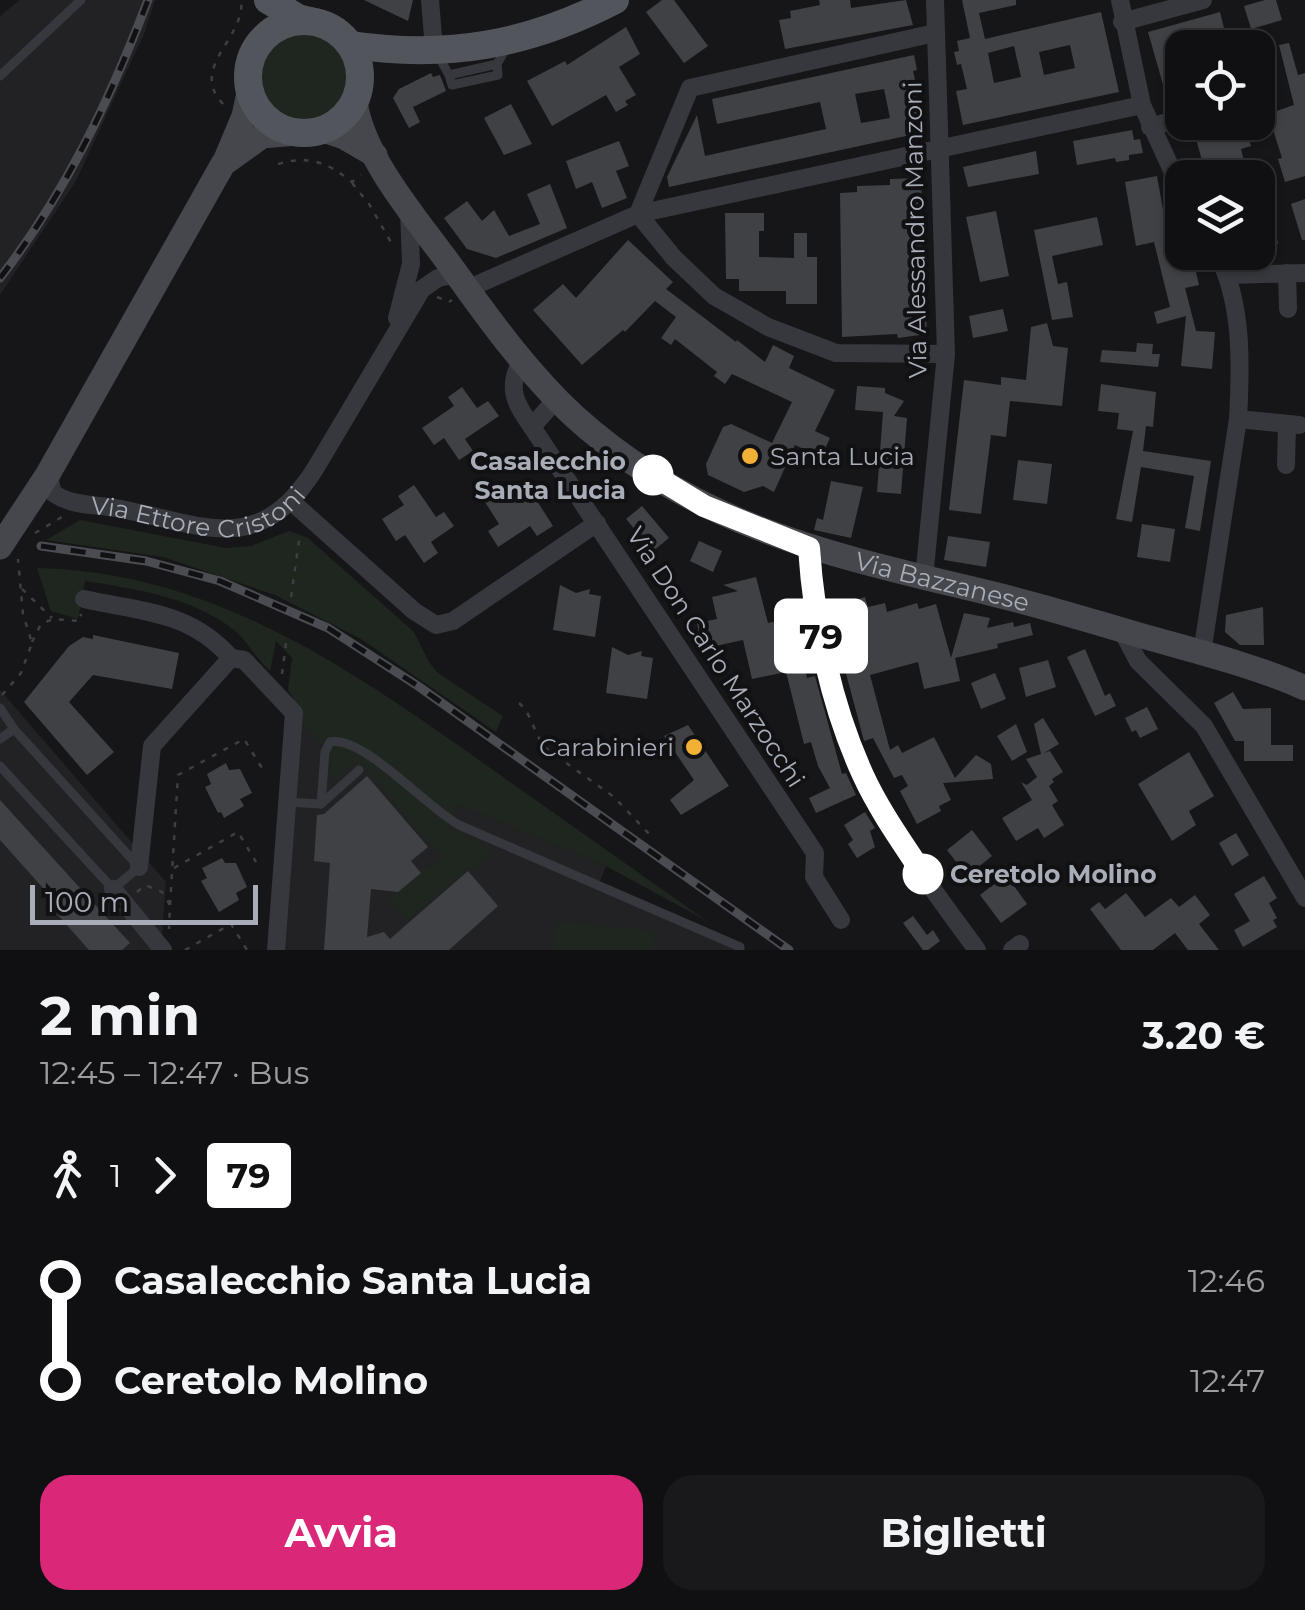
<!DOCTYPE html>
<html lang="it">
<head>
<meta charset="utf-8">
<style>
	:root { --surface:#101012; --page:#19191b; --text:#f1f3f6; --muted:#9c9d9f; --line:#303032; --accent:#db2777 }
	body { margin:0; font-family:Montserrat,sans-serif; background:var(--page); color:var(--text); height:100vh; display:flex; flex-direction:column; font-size:38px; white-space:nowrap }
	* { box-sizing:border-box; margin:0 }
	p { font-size:32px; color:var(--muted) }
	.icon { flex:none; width:55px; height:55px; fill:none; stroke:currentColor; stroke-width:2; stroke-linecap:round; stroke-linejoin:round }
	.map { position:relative; height:950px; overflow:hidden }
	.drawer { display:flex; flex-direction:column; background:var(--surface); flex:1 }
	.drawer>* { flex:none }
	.badge { padding:0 20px; border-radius:8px; font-size:35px; line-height:65px }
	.buttons { position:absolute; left:1165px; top:30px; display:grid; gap:20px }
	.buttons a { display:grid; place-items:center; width:110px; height:110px; border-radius:20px; background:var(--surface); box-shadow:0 2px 8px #0004,0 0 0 2px var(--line); font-size:50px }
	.scale { position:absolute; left:30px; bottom:25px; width:228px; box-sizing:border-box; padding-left:10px; border:5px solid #a8adb8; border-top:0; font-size:28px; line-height:35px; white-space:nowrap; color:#a8adb8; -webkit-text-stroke:8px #111113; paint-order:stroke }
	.map>.badge { position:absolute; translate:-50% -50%; box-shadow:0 0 0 5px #fff }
	.legs { display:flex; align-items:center; gap:15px; height:110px; padding:0 40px; font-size:32px }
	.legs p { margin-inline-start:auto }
	.summary { display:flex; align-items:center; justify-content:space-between; height:170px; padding:0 40px }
	h1 { font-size:55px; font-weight:700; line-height:75px }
	.action { display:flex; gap:20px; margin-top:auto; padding:20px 40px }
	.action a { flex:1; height:115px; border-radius:30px; background:var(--accent); color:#fff; font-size:40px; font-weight:700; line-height:115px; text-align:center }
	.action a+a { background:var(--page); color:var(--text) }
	ul { padding:0 40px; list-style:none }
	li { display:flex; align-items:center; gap:35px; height:100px; font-size:38px }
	li i { display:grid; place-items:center; width:15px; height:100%; margin:0 12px; background:currentColor }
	li i::after { content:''; width:25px; height:25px; margin:-12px; border:8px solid; border-radius:50%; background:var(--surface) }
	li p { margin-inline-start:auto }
	li:first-child i { background:linear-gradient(#0000 50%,currentColor 0) }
	li:last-child i { background:linear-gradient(currentColor 50%,#0000 0) }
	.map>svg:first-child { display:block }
</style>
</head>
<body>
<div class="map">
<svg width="1305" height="950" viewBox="0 0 1305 950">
	<rect width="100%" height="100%" fill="#161618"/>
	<g fill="#222225">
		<path d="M20 0H155L144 34 76 181 0 295V16Z"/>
		<path d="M0 690 166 882 161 950H0Z"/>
		<path d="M294 713 457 803 606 866 598 886 740 950H277Z"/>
	</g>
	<g fill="#1e261f">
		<circle cx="304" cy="75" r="49"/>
		<path d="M80 520 226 548 251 546 289 531 308 538 414 632 429 662 438 673 503 716 496 732 361 639 275 595 163 557 46 540Z"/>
		<path d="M37 568C214 572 350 669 489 767 562 819 635 870 707 921L606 866 458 804 447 827 490 847 485 861 467 871 406 920 388 900 440 857 370 774 355 762 332 785 329 752 304 727 300 709 288 690 292 658 276 641 270 671C256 659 249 643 234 630 192 597 136 589 85 581L78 619 51 611Z"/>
		<path d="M556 921 655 931 653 950H553Z"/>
	</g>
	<g fill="#404145" fill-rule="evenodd">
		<path d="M364 0H413L408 21Z"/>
		<path d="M662 0H674L708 46 684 63 646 12Z"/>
		<path d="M819 0H850L851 8 906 0 913 25 785 49 779 20 791 18 790 11 820 5Z"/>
		<path d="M962 0H1016V5L979 13 985 39 1101 12 1119 92 963 125 956 91 967 89 961 64 957 65 954 52 959 51 957 41 970 38ZM1070 45 1075 68 1044 75 1039 52ZM1014 46 1021 77 994 83 988 53Z"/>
		<path d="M1265 0H1276L1282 20 1251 29 1244 6Z"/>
		<path d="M1220 12 1226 36 1180 48 1182 99 1168 102 1148 32Z"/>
		<path d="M626 27 640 54 619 67 636 95 625 101 628 105 616 112 606 95 552 126 527 81 565 61 567 65Z"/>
		<path d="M1289 43 1298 75 1305 73V176L1285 182 1278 159 1282 158 1268 114 1294 105 1279 45Z"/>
		<path d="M914 55 917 70 913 71 916 84H913L920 121 913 122 915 134 669 187 667 177 697 115 705 156 826 129 820 102 717 124 712 99ZM884 89 890 118 861 123 855 94Z"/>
		<path d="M431 73 433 77 440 75 446 91 413 107 420 122 409 128 393 98 399 89Z"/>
		<path d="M511 104 532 144 504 155 484 118Z"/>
		<path d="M1245 125 1251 146 1241 149 1248 178H1207L1196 139Z"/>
		<path d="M1132 130 1134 140 1140 139 1143 153 1129 155V160L1116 162 1115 158 1077 165 1073 141Z"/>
		<path d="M619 141 629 166 616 171 627 198 602 208 592 182 576 189 566 161Z"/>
		<path d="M1036 151 1039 174 968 187 963 167Z"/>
		<path d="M1157 176 1172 260 1192 255 1199 285 1185 288 1196 331 1215 332 1212 369 1181 366 1186 316 1157 324 1154 312 1170 307 1154 242 1136 246 1125 182Z"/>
		<path d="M921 178 922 219 909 237H922L927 334 898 338 897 334 842 337 840 193 857 192V186L890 185V179Z"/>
		<path d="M550 184 567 228 496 258 467 249 444 218 467 201 482 221 494 210 509 236 540 224 527 194Z"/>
		<path d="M1305 199V240H1302L1291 204Z"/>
		<path d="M996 211 1009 276 980 282 966 217Z"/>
		<path d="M725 213H764V231H759V257L794 258V233H807V257H817V304H786V291H739V279H726Z"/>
		<path d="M1273 215 1278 244 1258 248V218Z"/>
		<path d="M1097 217 1103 245 1052 256 1058 284 1067 282 1073 317 1052 320 1034 230Z"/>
		<path d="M628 240 673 282 666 289 736 342 737 340 765 362 773 345 794 356 789 368 835 390 815 431 830 438 821 457 795 445 774 492 763 486 744 492 708 475 706 464 723 427 731 424 772 443 792 402 732 374 725 384 714 376 717 372 675 339 671 345 661 338 676 317 655 301 625 332 623 330 582 365 533 310 563 284 576 298Z"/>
		<path d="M1003 309 1008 331 973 338 969 316Z"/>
		<path d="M1047 323 1053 346 1068 348 1062 406 1010 401 1006 437 991 435 981 514 949 510 964 380 1001 385V377L1026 380 1031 327Z"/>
		<path d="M1137 343 1153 344 1152 354H1160L1158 367 1100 362 1102 350 1136 352Z"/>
		<path d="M1101 384 1156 392 1153 427 1146 426 1143 451 1211 461 1200 531 1185 528 1194 476 1141 467 1132 522 1116 519 1133 431 1117 429 1119 413 1098 411Z"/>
		<path d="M857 386 885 388V393L904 401 894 416 907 418 901 494 877 492 883 412 855 410Z"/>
		<path d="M462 387 477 408 488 401 499 416 465 439 473 451 459 460 444 438 434 445 422 428 454 406 448 397Z"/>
		<path d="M1018 460 1052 464 1047 504 1013 500Z"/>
		<path d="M831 481 863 487 851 538 814 530 817 518 823 520Z"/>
		<path d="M537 482 546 495 537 501 553 526 537 536 530 526 498 547 488 531 499 524 483 499 498 490 506 502Z"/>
		<path d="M414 485 436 517 444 512 454 526 431 542 438 553 424 563 405 535 396 541 382 519 404 505 398 496Z"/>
		<path d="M642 506 669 538 653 551 626 519Z"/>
		<path d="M1142 524 1175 529 1170 562 1137 557Z"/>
		<path d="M948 536 990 542 986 567 944 560Z"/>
		<path d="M699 541 722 551 713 572 690 561Z"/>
		<path d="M756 577 768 623 800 616 806 645 800 646 807 678 815 676 842 774 846 773 856 795 816 813 809 798 830 788 818 766 811 742 804 744 786 672 752 679 743 640 702 649 697 623 717 619 712 597 738 591 723 585Z"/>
		<path d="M560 585 576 593 590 589 589 594 601 596 595 637 553 630Z"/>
		<path d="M865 597 868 607 885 603 887 612 917 603 919 609 936 604 951 658 964 613 990 618 987 628 1013 622 1014 627 1030 623 1033 635 997 644 998 648 955 658 960 681 924 689 918 662 870 675 890 750 898 745 902 753 934 737 955 778 976 755 991 764 993 779 943 783 951 800 939 806 941 811 917 824 900 791 908 786 902 775 894 778 873 738 864 741 836 636 830 608Z"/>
		<path d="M1263 607 1264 645H1240L1225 632 1226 615Z"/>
		<path d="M93 635 179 653 172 689 93 675 69 702 114 752 87 775 24 702 69 646 83 637 93 639Z"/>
		<path d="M612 647 628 655 642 651 641 656 653 658 647 699 606 693Z"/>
		<path d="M1085 649 1105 696 1110 693 1116 706 1095 716 1067 657Z"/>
		<path d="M1048 660 1056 687 1026 697 1019 668Z"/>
		<path d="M995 673 1006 699 981 709 971 683Z"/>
		<path d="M1233 692 1243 709 1271 708V745H1293V761H1244V741H1235L1214 703Z"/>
		<path d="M1147 707 1158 729 1140 738 1136 730 1132 732 1125 718Z"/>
		<path d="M1043 718 1059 744 1044 753 1050 751 1063 772 1052 779 1054 782 1049 786 1058 801 1052 805 1064 825 1044 838 1038 828 1016 841 1002 818 1032 800 1021 782 1027 785 1037 777 1026 759 1041 754 1034 724Z"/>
		<path d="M1016 724 1027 752 1012 761 997 736Z"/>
		<path d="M688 725 729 786 681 815 670 800 694 780 664 736Z"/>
		<path d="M1189 752 1214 796 1189 811 1196 825 1172 841 1138 784Z"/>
		<path d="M226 763 229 770 240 769 252 793 240 799 244 806 224 818 221 812 218 813 205 787 211 784 207 774Z"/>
		<path d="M367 776 428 847 411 861 421 873 398 892 371 889 367 937 384 932 390 939 468 871 498 906 449 950H324L330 863 314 861 317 815 324 814Z"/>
		<path d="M0 800 130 943 122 950H89L56 913 59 910 49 899 51 897 0 840Z"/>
		<path d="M865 812 875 828 870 831 875 847 857 858 848 844 853 840 844 825Z"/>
		<path d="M972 830 992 856 967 876 947 850Z"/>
		<path d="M1236 833 1249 855 1232 866 1219 843Z"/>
		<path d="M222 858 225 863H236L247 887 236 893 239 900 219 912 201 881 207 878 202 868Z"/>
		<path d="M1006 875 1027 904 1001 923 980 895Z"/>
		<path d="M1264 876 1277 898 1269 903 1277 918 1273 920 1277 927 1243 947 1234 930 1250 921 1234 894Z"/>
		<path d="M1126 893 1145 917 1171 898 1179 907 1195 895 1210 915 1199 924 1219 950H1188L1175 933 1153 950H1121L1090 909 1099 902 1105 909Z"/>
		<path d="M913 916 927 935 933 930 940 941 928 950H923L903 923Z"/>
	</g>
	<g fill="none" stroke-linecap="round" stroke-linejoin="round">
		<g stroke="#3d3f44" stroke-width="2.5" stroke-dasharray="5 8" stroke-linecap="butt">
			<path d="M223 104C188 67 246 38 241 0"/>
			<path d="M278 164C309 155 327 162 352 182L361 175"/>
			<path d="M352 183 369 204 392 244"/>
			<path d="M437 297 449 302 452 300"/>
			<path d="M35 533 62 517"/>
			<path d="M22 589 52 618"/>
			<path d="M291 597 300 534"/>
			<path d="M32 642 41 624 53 619 80 621 81 614"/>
			<path d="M282 674 287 636"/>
			<path d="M2 695 21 673 32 643 23 614 18 559"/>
			<path d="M519 703C534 716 533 736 548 750L614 797 651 836"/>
			<path d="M174 868 238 832 256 862"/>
			<path d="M137 892 145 885 162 892 170 905 169 929"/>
			<path d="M170 905 178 775 244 739 262 768"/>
			<path d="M185 950 231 924 247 950"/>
		</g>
		<g stroke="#37383d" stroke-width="9">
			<path d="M438 55 449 75 497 64 508 45"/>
			<path d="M449 75 452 85 498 75 497 64"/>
			<path d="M0 76 81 0"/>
			<path d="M0 708 14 729 139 867 113 889 0 766"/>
			<path d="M0 739 14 729"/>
			<path d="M287 802 321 804 359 770"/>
			<path d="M321 804 325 752 330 742C363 735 427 808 459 825L740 947V950"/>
		</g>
		<g stroke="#37383d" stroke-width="18">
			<path d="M430 0 434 49"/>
			<path d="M1120 0 1142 105 1182 192"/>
			<path d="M1122 22 1203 0"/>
			<path d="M1258 97 1263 96"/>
			<path d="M1150 127 1182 118"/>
			<path d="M638 214 690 88 935 33"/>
			<path d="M638 214 674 258 714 296 768 327 836 353 946 354"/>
			<path d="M1287 273 1288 309"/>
			<path d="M1229 275 1305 273"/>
			<path d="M467 289 638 214 1142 105"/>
			<path d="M397 318 411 264 409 211"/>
			<path d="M522 360C506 388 515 403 532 427L557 398"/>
			<path d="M1238 419 1299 425"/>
			<path d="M532 427 815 853 814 877 841 920"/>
			<path d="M1286 465 1287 424"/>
			<path id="s1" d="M48 474 53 493C73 507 98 504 121 509 206 526 259 557 315 469L422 289 438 278 457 274"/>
			<path d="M292 502 414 611 436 625 453 621 597 523"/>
			<path d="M809 548C814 624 831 708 864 777 894 839 937 895 977 950"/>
			<path d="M924 578 946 354 935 0"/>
			<path d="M84 599C142 612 190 611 231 658"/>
			<path d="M1121 629 1138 661 1204 726 1305 898"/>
			<path d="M1202 653 1238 419C1241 365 1243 300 1216 252"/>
			<path d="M139 867 152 746 231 658 244 660 294 713 276 950"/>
			<path d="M113 889 163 950"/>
			<path d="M1012 950 1020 944"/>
		</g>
		<g stroke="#45474d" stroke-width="25">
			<path id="s2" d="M355 102C364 162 423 226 458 276 493 325 530 375 574 416 698 529 837 556 993 594 1043 606 1091 621 1139 635 1195 651 1253 665 1305 688"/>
			<path d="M323 130 344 137 375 155"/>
			<path d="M226 159 244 116 250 88"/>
			<path d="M0 547 48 474 223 164 262 136 297 133"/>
		</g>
		<g stroke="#53555c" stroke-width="28">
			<path d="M268 0 298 18 310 21"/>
			<circle cx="304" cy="77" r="56"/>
			<path d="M351 45C448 59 528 45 615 0"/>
		</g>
		<g stroke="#4a4c52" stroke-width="9">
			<g id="rail">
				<path d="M0 278C65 194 110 100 148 0"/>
				<path d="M41 546 146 561 220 581 328 628 418 686 789 950"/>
			</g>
		</g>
		<use href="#rail" stroke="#111113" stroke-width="5" stroke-dasharray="15" stroke-linecap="butt"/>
	</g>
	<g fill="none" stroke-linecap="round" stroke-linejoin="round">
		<g stroke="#fff" stroke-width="22">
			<path id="line-1" d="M653 475 704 506 809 548C814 624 831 705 863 775 879 810 902 842 923 874"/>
		</g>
		<use href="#line-1" stroke="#fff" stroke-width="15"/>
	</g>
	<g fill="#f2b134" stroke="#111113" stroke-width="4">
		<circle cx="750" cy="456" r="10"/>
		<circle cx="694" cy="747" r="10"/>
	</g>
	<g fill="#fff" stroke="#fff" stroke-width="5">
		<circle cx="653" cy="475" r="18"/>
		<circle cx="923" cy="874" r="18"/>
	</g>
	<g text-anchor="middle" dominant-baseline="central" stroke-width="8" stroke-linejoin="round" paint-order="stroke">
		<g font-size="25" fill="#a8adb8" stroke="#111113">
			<text transform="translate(915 230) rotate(-91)">Via Alessandro Manzoni</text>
			<text stroke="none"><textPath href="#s1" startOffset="172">Via Ettore Cristoni</textPath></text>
			<text stroke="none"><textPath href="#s2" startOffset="795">Via Bazzanese</textPath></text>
			<text transform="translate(716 657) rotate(57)">Via Don Carlo Marzocchi</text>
		</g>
		<g font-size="25" fill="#a8adb8" stroke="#111113" text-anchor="start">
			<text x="770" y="456">Santa Lucia</text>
			<text x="674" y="747" text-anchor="end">Carabinieri</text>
		</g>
		<g font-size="25" font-weight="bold" fill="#a8adb8" stroke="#111113" text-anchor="end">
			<text x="626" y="461">Casalecchio<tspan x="626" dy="29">Santa Lucia</tspan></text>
			<text x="950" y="874" text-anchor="start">Ceretolo Molino</text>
		</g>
	</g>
</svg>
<div class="buttons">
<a><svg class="icon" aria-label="locate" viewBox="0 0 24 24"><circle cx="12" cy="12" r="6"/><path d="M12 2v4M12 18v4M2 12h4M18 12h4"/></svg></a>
<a><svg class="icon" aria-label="layers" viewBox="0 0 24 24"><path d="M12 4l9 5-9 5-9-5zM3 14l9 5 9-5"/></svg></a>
</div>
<div class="scale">100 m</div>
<b class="badge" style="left:821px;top:636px;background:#fff;color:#111">79</b>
</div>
<section class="drawer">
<div class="summary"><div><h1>2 min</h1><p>12:45 – 12:47 · Bus</p></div><b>3.20 €</b></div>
<div class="legs"><svg class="icon" aria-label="walk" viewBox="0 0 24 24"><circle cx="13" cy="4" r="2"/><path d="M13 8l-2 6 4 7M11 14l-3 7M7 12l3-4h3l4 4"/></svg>1<svg class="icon" aria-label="forward" viewBox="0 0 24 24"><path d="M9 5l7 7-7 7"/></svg><b class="badge" style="background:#fff;color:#111">79</b></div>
<ul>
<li><i style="color:#fff"></i><b>Casalecchio Santa Lucia</b><p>12:46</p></li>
<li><i style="color:#fff"></i><b>Ceretolo Molino</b><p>12:47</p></li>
</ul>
<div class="action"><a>Avvia</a><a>Biglietti</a></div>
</section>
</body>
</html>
